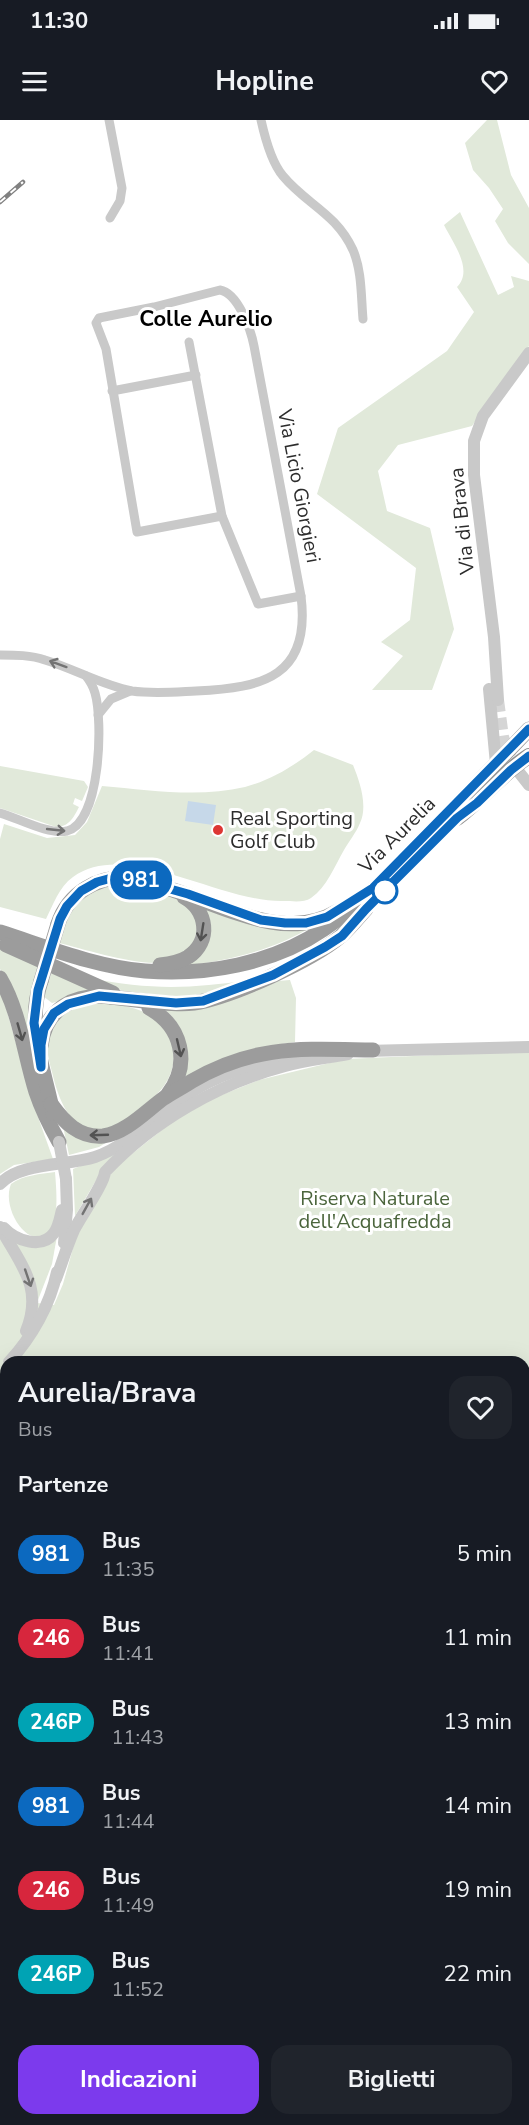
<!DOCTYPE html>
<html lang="it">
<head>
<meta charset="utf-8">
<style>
	:root { --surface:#171b24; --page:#20242c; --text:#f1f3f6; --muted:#9ea1a6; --accent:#7c3aed }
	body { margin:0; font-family:"Nunito Sans",sans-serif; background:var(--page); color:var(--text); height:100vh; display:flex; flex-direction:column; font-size:22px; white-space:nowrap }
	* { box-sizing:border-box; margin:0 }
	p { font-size:20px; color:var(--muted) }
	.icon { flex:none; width:33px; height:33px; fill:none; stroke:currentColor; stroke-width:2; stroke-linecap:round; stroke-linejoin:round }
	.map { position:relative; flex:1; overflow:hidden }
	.side { position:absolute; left:0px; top:1236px; width:530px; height:770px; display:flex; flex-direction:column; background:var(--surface); border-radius:18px 18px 0 0; box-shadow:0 6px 24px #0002 }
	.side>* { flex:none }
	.badge { padding:0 12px; border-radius:20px; font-size:21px; line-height:39px }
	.map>.badge { position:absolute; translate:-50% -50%; box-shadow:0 0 0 3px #fff }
	h2 { padding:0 18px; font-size:22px; line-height:54px }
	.round { display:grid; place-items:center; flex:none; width:63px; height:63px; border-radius:18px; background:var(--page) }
	.headline { display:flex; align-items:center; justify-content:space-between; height:102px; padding:0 18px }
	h1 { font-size:28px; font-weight:700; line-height:45px }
	.cta { display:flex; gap:12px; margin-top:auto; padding:12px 18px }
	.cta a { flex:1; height:69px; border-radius:18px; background:var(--accent); color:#fff; font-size:24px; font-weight:700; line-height:69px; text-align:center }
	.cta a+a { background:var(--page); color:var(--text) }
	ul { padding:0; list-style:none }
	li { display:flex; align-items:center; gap:18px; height:84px; padding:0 18px }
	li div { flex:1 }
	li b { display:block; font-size:22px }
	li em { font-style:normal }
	li .badge { min-width:66px; font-weight:700; text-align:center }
	.status { display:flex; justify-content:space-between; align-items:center; height:42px; padding:0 30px; background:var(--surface); direction:ltr }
	.status svg { height:16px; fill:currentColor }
	header { display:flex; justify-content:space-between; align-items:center; height:78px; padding:0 18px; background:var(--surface); font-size:27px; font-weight:700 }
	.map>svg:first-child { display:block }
</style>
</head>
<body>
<div class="status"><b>11:30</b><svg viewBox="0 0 49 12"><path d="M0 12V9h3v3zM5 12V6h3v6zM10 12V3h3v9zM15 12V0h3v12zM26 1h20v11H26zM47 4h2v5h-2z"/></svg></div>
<header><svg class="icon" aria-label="menu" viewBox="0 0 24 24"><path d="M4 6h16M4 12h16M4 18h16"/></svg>Hopline<svg class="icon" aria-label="heart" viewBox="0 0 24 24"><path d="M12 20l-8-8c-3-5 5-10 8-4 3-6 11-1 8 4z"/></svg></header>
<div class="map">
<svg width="529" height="2005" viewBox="0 0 529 2005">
	<rect width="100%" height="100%" fill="#fff"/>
	<g fill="#e1e9da">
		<path d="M487 0H497L511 55 529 88V144L508 123 495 101 503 89 489 68 473 50 465 23Z"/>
		<path d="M460 92 498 175 514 167 511 156 529 161V226L508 253 472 306 398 325 378 351 387 391 430 408 454 509 432 570H372L403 536 381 522 410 500 416 448 317 374 338 308 447 231 474 192 457 167C474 150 453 123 444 105Z"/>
		<path d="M314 630 353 645C360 662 368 686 360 703 356 713 349 721 344 730 334 747 327 767 311 778 304 783 292 781 284 781 219 783 127 718 73 757 59 767 53 785 46 799L0 787V719L4 704 47 718 75 715 87 702 102 666C149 670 199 678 245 667 271 660 294 646 314 630Z"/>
		<path d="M0 646 84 661 88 667 82 681 75 678 73 684 79 687C74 697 69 707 56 707L0 688Z"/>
		<path d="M130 763 182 779 199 797 193 828C184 832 174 839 164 842 141 847 83 829 59 823L62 808 72 788 96 769Z"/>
		<path d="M205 789 313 806C272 831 230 840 183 846L193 840Z"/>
		<path d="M0 828 39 843 30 918 9 863 0 849Z"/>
		<path d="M52 852 96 871 52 883 43 876Z"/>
		<path d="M90 858C148 870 191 869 249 860L196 878 134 875Z"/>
		<path d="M290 860 296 878 295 922 282 924 182 961C185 927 190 908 160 886L278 861Z"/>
		<path d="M0 867 33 983 53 1039 14 1045 0 1054Z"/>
		<path d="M104 882C119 885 138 887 151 896 184 919 179 958 150 980 136 991 119 1010 100 1010 68 1010 58 977 52 952 49 941 46 931 48 921 51 911 57 900 65 894 76 885 90 884 104 882Z"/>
		<path d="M529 931V1426L524 1436V1242H6V2000H344V2005H0V1116L37 1183 54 1185 63 1164 75 1121 98 1070 118 1045 173 1001 204 982 259 960 346 939Z"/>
		<path d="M63 1006 115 1017 99 1027 69 1035Z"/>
		<path d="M124 1028 98 1057 75 1096 73 1049Z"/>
		<path d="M55 1052C56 1065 59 1095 52 1107 33 1138 0 1090 11 1064 23 1055 41 1054 55 1052Z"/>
		<path d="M57 1116 52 1144 38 1180 15 1125 16 1123Z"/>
	</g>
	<path fill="#c6d8e9" d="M188 681 216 685 213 705 185 701Z"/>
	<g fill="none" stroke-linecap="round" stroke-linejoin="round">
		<path stroke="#c6d8e9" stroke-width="2" d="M0 1745 6 1740"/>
		<path stroke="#d5d5d5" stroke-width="12" stroke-dasharray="12 6" stroke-linecap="butt" d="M498 580 503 617 510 637"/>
		<g stroke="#c9c9c9" stroke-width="9">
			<path d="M109 0 122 68 120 81 110 98"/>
			<path d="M261 0C265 18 271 42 283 56 306 84 336 93 353 130 362 151 361 176 363 199"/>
			<path d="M189 222 222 396 258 484 301 476"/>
			<path d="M112 271 196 255"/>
			<path d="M0 535C15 535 31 535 45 540 75 549 101 565 132 571 153 574 175 572 196 571 264 568 311 556 301 476L254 226C251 210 238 173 220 170L154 187 99 198 96 203 106 229 137 412 222 396"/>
			<path d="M98 595 111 579 130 571"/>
			<path d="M0 693C18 698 48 715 67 711 101 702 103 600 95 573 93 566 90 561 86 556"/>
			<path d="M524 1711 529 1722"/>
			<path d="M524 1849 529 1848"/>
			<path d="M524 1906 529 1904"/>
			<path d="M524 1994 529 1993"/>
			<path d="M494 2000V2005"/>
		</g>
		<g stroke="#c9c9c9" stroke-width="12">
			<path d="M489 569 496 644"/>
			<path d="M498 580 494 517 474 355V321L483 296 529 233"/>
			<path d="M518 651 529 665"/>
			<path d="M365 931 529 927"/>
			<path d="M0 1064C20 1042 67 1046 95 1037 127 1026 154 998 182 978 214 955 258 941 297 936"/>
			<path d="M0 1107C20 1144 44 1167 26 1211"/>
			<path d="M4 1108C15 1120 42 1130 54 1113 59 1106 60 1097 62 1090"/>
			<path d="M64 1123 67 1090 66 1059"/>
			<path d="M56 1159C62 1143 67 1126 74 1110 81 1096 104 1064 105 1052 153 1001 218 964 285 946 306 940 327 938 348 934"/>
			<path d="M9 1242C32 1217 50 1185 57 1152"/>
			<path d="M524 1563 529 1557"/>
			<path d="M408 2005V2000"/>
		</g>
		<g stroke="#9c9c9c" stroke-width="15">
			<path d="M58 804C68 773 98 755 130 758 144 759 157 765 170 769 201 779 240 797 271 802 294 806 318 803 338 791"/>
			<path d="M0 812C47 827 96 847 145 851 205 856 273 844 324 809 362 784 393 749 425 717 460 681 495 645 529 609"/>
			<path d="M6 825 113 873"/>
			<path d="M160 845C170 844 180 842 188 837 212 821 207 790 184 777"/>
			<path d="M0 858C20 892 24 934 36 972 42 990 50 1006 59 1022"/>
			<path d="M41 861C26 907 44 948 53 993"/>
			<path d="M152 882C166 883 180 885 194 883 232 877 311 841 341 816 350 808 358 798 366 789"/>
			<path d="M149 888C182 906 191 944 168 974"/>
			<path d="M41 926C45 888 75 873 111 877"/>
			<path d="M51 984C64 1002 79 1018 103 1016 126 1013 146 991 164 978 173 972 183 967 192 961 255 924 304 929 373 930"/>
		</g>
		<path stroke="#939393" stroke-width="16" d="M457 698C482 679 502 653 529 636"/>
		<g stroke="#818181" stroke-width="4.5">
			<path id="rail" d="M0 82 23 62"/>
		</g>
		<use href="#rail" stroke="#fff" stroke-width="2" stroke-dasharray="7" stroke-linecap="butt"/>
		<path stroke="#c9c9c9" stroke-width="12" d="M59 1022 66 1059"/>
		<g stroke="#9c9c9c" stroke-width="15">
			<path d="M41 861 58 804"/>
			<path d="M111 877 152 882"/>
		</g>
	</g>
	<defs><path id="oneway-shaft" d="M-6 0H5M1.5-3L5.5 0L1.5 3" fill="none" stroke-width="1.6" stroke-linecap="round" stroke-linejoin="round" transform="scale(1.5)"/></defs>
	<g stroke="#737373">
		<use href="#oneway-shaft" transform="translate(58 544) rotate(-160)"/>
		<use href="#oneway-shaft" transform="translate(56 710) rotate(6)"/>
		<use href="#oneway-shaft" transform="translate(87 1086) rotate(-61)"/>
		<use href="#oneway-shaft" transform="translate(28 1158) rotate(71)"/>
	</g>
	<g stroke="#535353">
		<use href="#oneway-shaft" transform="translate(202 812) rotate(99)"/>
		<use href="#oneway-shaft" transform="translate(20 912) rotate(74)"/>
		<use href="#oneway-shaft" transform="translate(179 928) rotate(77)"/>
		<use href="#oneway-shaft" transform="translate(99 1015) rotate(178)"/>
	</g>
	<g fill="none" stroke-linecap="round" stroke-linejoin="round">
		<g stroke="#fff" stroke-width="14">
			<path id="line" d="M529 609 373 768 327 797 306 803H285L261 800 188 774 131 758 108 759 97 762 81 771 67 786 60 799 38 870 34 903 41 947V925L44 909 54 893 68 884 99 876 176 883 203 881 273 855 325 827 342 816 366 789 457 698 477 683 511 650 529 636"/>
		</g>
		<use href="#line" stroke="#0c69bf" stroke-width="9"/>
	</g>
	<circle fill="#dd3734" stroke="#fff" stroke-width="2" cx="218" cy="710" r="6"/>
	<circle fill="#fff" stroke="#0c69bf" stroke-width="3" cx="385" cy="771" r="12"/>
	<g text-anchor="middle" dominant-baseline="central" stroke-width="6" stroke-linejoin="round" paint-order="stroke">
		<g font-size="20" fill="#2c2c2c" stroke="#fff">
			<text transform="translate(299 366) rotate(79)">Via Licio Giorgieri</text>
			<text transform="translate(462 401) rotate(-96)">Via di Brava</text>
			<text transform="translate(397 715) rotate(-45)">Via Aurelia</text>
		</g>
		<g font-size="20" fill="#2c2c2c" stroke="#fff" text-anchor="start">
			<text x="230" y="698">Real Sporting<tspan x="230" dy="23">Golf Club</tspan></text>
		</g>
		<g font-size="20" fill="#4b653c" stroke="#fff">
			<text x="375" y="1078">Riserva Naturale<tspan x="375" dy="23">dell'Acquafredda</tspan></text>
		</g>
		<g font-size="22" font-weight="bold" fill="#000" stroke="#fff">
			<text x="206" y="199">Colle Aurelio</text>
		</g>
	</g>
</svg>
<b class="badge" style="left:141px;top:760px;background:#0c69bf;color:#fff">981</b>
<section class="side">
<div class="headline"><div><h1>Aurelia/Brava</h1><p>Bus</p></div><a class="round"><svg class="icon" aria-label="heart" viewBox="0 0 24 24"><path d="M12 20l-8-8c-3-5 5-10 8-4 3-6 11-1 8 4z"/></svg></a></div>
<h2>Partenze</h2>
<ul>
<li><span class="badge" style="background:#0c69bf;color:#fff">981</span><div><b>Bus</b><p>11:35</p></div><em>5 min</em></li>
<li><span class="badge" style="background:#d7263d;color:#fff">246</span><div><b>Bus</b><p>11:41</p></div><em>11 min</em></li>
<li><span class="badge" style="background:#00a3b4;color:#fff">246P</span><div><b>Bus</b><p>11:43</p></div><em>13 min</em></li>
<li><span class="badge" style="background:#0c69bf;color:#fff">981</span><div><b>Bus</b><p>11:44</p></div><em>14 min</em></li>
<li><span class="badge" style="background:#d7263d;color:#fff">246</span><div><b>Bus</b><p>11:49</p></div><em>19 min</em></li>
<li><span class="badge" style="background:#00a3b4;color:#fff">246P</span><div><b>Bus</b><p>11:52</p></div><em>22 min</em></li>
</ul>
<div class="cta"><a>Indicazioni</a><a>Biglietti</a></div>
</section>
</div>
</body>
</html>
